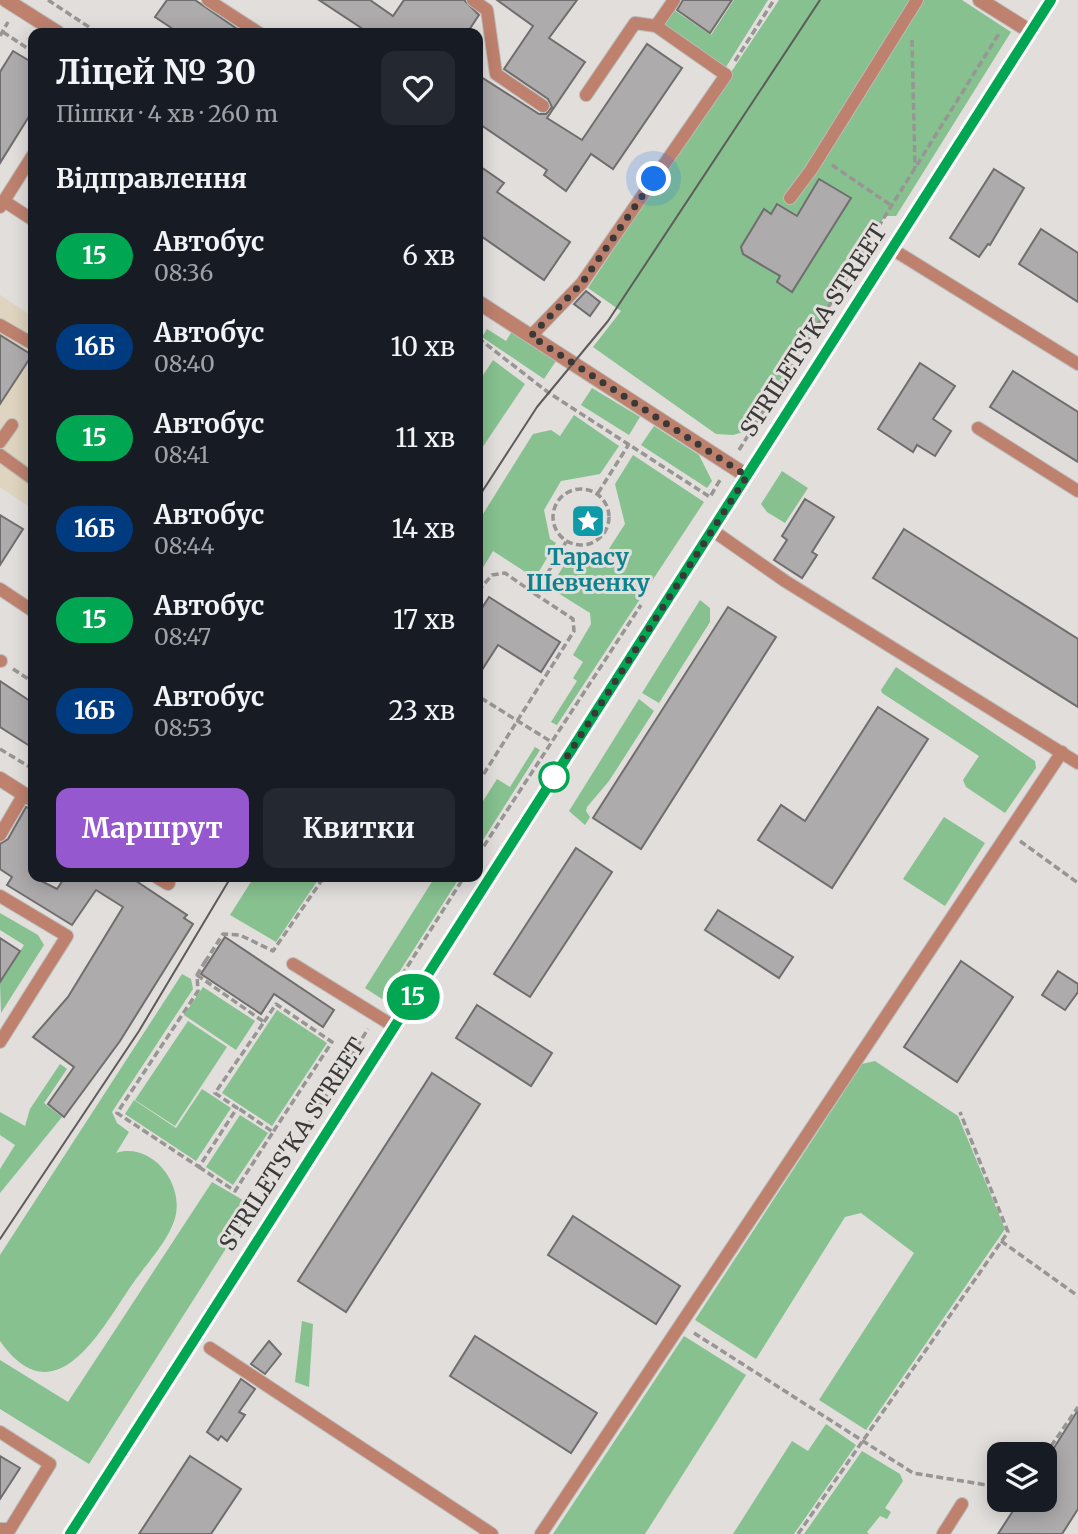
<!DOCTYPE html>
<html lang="uk">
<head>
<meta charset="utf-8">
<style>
	:root { --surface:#171b24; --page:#242831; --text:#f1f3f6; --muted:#9ea1a6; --accent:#9558cf }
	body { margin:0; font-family:Merriweather,serif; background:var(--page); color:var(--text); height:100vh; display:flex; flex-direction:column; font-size:26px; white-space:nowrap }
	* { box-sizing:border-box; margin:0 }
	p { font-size:23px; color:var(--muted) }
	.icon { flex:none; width:38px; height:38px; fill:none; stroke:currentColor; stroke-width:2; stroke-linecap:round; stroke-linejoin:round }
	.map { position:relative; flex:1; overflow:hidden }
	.panel { position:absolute; left:28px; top:28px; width:455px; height:854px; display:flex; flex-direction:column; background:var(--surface); border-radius:14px; box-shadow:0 4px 18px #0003 }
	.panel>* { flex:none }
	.badge { padding:0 14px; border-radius:23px; font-size:24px; line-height:46px }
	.fabs { position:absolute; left:987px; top:1442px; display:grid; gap:14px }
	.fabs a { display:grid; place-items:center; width:70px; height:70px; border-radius:14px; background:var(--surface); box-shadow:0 4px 18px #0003; font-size:35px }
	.you { position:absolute; width:35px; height:35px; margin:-18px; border:5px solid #fff; border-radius:50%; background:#1a73e8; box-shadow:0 0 0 10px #1a73e833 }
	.map>.badge { position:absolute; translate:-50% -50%; box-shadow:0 0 0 4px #fff }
	h2 { padding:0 28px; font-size:26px; line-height:63px }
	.round { display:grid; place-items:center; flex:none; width:74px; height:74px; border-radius:14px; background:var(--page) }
	.headline { display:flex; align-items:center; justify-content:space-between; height:119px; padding:0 28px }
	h1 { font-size:33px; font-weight:700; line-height:52px }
	.primary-button { display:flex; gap:14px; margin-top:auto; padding:14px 28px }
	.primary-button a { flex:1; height:80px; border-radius:14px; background:var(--accent); color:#fff; font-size:28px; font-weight:700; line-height:80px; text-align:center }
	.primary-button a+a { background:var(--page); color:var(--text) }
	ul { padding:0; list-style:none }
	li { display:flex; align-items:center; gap:21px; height:91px; padding:0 28px }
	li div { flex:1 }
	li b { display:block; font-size:26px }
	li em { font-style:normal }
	li .badge { min-width:77px; font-weight:700; text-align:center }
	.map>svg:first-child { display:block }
</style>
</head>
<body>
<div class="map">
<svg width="1078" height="1534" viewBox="0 0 1078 1534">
	<rect width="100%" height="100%" fill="#e1dedc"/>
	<path fill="#ded4bf" d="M0 295 33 317V509L0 487Z"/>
	<g fill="#86c18f">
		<path d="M734 0H768L726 67 664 25 674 10 711 35Z"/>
		<path d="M779 0H962L1011 32 896 216H885L747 431 733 435 716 434 593 347 621 311 588 288Z"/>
		<path d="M487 329 506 341 512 331 556 361 544 379 482 337Z"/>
		<path d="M493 360 525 384 478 454V383Z"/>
		<path d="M592 388 640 417 629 435 581 405Z"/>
		<path d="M574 415 619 446 600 474 561 481 544 510 550 539 556 543 535 578 493 551 478 576V522L533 434 551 430 560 436Z"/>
		<path d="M654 426 699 455 712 481 707 488 641 445Z"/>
		<path d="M633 455 704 502 557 725 551 722 577 681 573 678 583 662 573 655 591 624 590 613 550 588 571 554 577 558 607 552 625 524 615 484Z"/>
		<path d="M782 471 808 488 785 523 767 512 761 504Z"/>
		<path d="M700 600 710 608V622L659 703 642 693Z"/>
		<path d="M896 667 1035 761 1036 768 1005 813 966 787 963 780 979 756 882 693 881 690Z"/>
		<path d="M639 699 654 711 609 781 587 807 586 811 590 817 585 825 569 811Z"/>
		<path d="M535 747 540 750 478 848V809L497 779 510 787Z"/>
		<path d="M944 817 985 843 945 906 903 879Z"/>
		<path d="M254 877H320L276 942 230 915Z"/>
		<path d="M435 877H460L382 999 365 988Z"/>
		<path d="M0 913 38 935 44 945 1 1013 0 983 24 945 0 930Z"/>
		<path d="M182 974 191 979 193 989 112 1112 117 1123 129 1132 116 1153C150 1142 182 1180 176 1214 171 1239 145 1265 131 1286 101 1330 55 1419 0 1341V1255Z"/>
		<path d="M203 987 255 1021 236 1050 184 1015Z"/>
		<path d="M277 1010 327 1043 272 1126 222 1093Z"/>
		<path d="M188 1021 227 1047 175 1126 135 1100Z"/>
		<path d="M875 1061 958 1116 1005 1229 866 1430 819 1400 914 1253 861 1213 845 1217 756 1359 695 1320 862 1064Z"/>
		<path d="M60 1064 67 1069 44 1103 62 1117 0 1193V1169L15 1145 0 1135V1112L25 1126 30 1109Z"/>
		<path d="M202 1089 231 1108 196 1161 125 1114 134 1100 176 1128Z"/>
		<path d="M240 1115 268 1133 233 1185 206 1167Z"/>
		<path d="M212 1182 253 1206 89 1464 0 1409V1360L68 1402Z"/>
		<path d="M302 1321 313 1324 309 1387 295 1382Z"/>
		<path d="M684 1336 746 1375 645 1534H553Z"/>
		<path d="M826 1424 856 1445 794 1534H733L792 1441 808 1451Z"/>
		<path d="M862 1451 900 1474 903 1481 885 1508 891 1512 887 1519 880 1516 867 1532 869 1534H804Z"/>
	</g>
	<g fill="#aeabac" stroke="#706d6e" stroke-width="2">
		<path d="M167 0H195L243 33H179L155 17Z"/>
		<path d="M319 0H370L393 16 404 0H464L479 15 467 33H369Z"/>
		<path d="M497 0H577L549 38 585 62 547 118 582 140 647 44 682 68 613 169 591 154 566 191 544 175 547 170 478 123V75L539 114H546L552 107 548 99 504 69 533 26Z"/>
		<path d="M683 0H732L710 33 677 10Z"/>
		<path d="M13 51 33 63V110L0 163V72Z"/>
		<path d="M478 165 504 183 497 192 570 242 544 280 478 234Z"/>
		<path d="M994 169 1024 188 990 245 988 244 979 257 950 238Z"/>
		<path d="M819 179 851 198 792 292 777 282 780 276 743 254 741 247 764 209 771 214 777 204 797 216Z"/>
		<path d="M1041 229 1078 253V302L1019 264Z"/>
		<path d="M586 291 600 302 590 316 574 304Z"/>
		<path d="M0 335 32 355 0 404Z"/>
		<path d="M920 363 955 386 933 419 951 431 935 456 917 445 913 452 878 429Z"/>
		<path d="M1013 371 1078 412V462L990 407Z"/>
		<path d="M805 499 834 517 812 552 817 555 802 578 774 560 787 540 782 536Z"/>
		<path d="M0 515 23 529 0 565Z"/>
		<path d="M904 529 1078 639V707L873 578Z"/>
		<path d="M489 597 560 642 541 672 498 645 478 676V614Z"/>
		<path d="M728 607 776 637 641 849 593 818Z"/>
		<path d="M0 681 33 703V748L0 727Z"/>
		<path d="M878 707 928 739 832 888 758 840 781 805 805 821Z"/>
		<path d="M26 807 33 810V877L57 889 65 877H130L187 915 184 918 193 924 120 1041 64 1117 48 1104 74 1067 33 1037 68 997 123 907 96 890 72 925 7 885 12 877 0 869V844L8 839Z"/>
		<path d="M576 848 612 872 530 997 494 974Z"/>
		<path d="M718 910 793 957 779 978 705 930Z"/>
		<path d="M225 937 334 1010 323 1027 274 994 261 1014 201 974Z"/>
		<path d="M0 938 20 951 0 982Z"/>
		<path d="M961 961 1013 997 957 1082 904 1047Z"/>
		<path d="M1058 971 1078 984V992L1065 1010 1042 995Z"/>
		<path d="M477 1005 552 1053 531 1086 456 1038Z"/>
		<path d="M432 1073 480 1104 346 1312 298 1281Z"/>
		<path d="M573 1216 680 1286 656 1324 548 1255Z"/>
		<path d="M475 1336 597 1413 571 1453 450 1376Z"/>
		<path d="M269 1341 281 1354 265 1374 251 1364Z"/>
		<path d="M241 1379 255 1389 239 1412 245 1415 227 1441 221 1436 218 1440 207 1432Z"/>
		<path d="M1078 1410V1509L1062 1534H998L1020 1500H1045V1462Z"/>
		<path d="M0 1456 20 1468 0 1499Z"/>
		<path d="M190 1456 241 1489 211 1534H139Z"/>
	</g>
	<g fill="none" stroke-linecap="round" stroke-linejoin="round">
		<g stroke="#bcbab8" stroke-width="14">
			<g id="service">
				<path d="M208 0 259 33"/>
				<path d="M473 0 487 10 496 74 543 106"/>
				<path d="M656 26 674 0"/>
				<path d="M790 198 811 170 917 0"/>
				<path d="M4 201 33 220"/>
				<path d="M0 207 33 155"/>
				<path d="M892 249 1078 364"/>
				<path d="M0 325 33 344"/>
				<path d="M531 336 582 283 726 75 656 26 635 23 586 95"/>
				<path d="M978 428 1078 491"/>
				<path d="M0 442 12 425"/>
				<path d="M0 455 33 479"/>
				<path d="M712 530 785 581 1078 763"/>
				<path d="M0 589 33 611"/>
				<path d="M0 661H1"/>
				<path d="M0 835 24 794"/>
				<path d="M0 896 67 936 0 1042"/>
				<path d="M293 964 395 1027"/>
				<path d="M210 1348 492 1534"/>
				<path d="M0 1432 50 1464 10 1529H0"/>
				<path d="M541 1534 1062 752"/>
				<path d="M943 1534 962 1504"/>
			</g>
		</g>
		<g stroke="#bcbab8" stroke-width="16">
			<g id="minor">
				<path d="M980 0 1031 32"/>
				<path d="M0 779 33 800"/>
				<path d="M158 877 168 883"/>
			</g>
		</g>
		<g stroke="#bcbab8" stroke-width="16">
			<g id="tertiary">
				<path d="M6 0 58 33"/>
				<path d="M478 302 747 476"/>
			</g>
		</g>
		<g stroke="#bcbab8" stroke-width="16">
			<path id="secondary" d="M70 1534 1051 0"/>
		</g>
		<g stroke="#989694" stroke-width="3.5" stroke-dasharray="7 3.5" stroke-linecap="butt">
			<path d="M48 0 98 33"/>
			<path d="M3 32 33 52"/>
			<path d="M0 36 8 22"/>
			<path d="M912 40 915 168"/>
			<path d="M735 61 774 0"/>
			<path d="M832 165 892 206"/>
			<path d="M478 338 549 393 710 497 720 480"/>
			<path d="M739 450 1000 32"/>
			<circle cx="581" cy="517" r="28"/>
			<path d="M598 493 629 444"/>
			<path d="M478 591 492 575 505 573 535 594"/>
			<path d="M13 669 33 682"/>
			<path d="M481 698 550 741"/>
			<path d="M0 749 33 769"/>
			<path d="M478 783 574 631 573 619 535 594 566 542"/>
			<path d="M1020 841 1078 883"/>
			<path d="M478 855 641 605"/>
			<path d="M205 962 223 934 240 935 273 951 324 877"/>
			<path d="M197 975 264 1022 215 1093 237 1108 199 1167 117 1113 198 991 197 975 206 960"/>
			<path d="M385 1002 464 877"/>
			<path d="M264 1022 276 1004 332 1042 273 1132"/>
			<path d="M301 1136 368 1029"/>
			<path d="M199 1167 235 1191 273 1132 238 1108"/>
			<path d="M1001 1241 1078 1296"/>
			<path d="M694 1333 913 1473 999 1487"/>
			<path d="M1045 1455 1078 1407"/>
			<path d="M798 1534 1008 1232 960 1112"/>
		</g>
		<use href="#service" stroke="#be816e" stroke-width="12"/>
		<use href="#minor" stroke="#be816e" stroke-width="14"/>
		<use href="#tertiary" stroke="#be816e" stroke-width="14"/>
		<use href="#secondary" stroke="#a85034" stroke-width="14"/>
		<g stroke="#5d5c5a" stroke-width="2">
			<path d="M478 498 537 407 608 321 820 0"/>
			<path d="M0 1239 139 1031 231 877"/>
		</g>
	</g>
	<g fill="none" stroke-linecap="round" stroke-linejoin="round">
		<g stroke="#fff" stroke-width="16">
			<path id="line" d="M70 1534 1051 0"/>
		</g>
		<use href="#line" stroke="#00a651" stroke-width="10"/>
		<path stroke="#3a3938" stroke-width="7" stroke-dasharray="0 12.6" d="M554 777 747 476 531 336 582 283 654 179"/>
	</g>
	<defs>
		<g id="sight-square" transform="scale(1.75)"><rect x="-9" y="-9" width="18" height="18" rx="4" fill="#0f9aa8" stroke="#e1dedc"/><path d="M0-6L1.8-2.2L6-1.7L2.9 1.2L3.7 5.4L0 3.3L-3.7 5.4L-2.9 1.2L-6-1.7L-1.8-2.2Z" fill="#fff"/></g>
	</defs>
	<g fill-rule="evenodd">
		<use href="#sight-square" x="588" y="521"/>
	</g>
	<circle fill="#fff" stroke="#00a651" stroke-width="3.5" cx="554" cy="777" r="14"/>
	<g text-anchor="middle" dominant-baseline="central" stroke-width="6" stroke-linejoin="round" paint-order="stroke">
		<g font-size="23" fill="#3a3938" stroke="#e1dedc">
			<text transform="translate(813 330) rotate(-57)">STRILETS'KA STREET</text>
			<text transform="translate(292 1144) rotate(-57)">STRILETS'KA STREET</text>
		</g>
		<g font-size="23" font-weight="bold" fill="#0d838f" stroke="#e1dedc">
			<text x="588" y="556">Тарасу<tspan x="588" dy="26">Шевченку</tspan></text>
		</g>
	</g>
</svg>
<div class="fabs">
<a><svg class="icon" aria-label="layers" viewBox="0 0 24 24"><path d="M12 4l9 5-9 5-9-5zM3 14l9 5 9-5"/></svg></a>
</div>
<div class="you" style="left:654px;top:179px"></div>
<b class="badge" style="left:413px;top:997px;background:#00a651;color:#fff">15</b>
<section class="panel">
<div class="headline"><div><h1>Ліцей № 30</h1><p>Пішки · 4 хв · 260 m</p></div><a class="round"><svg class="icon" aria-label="heart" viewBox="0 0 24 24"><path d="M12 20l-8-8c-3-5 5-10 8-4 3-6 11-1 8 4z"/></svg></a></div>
<h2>Відправлення</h2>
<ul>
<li><span class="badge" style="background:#00a651;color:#fff">15</span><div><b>Автобус</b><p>08:36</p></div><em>6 хв</em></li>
<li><span class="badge" style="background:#003b80;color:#fff">16Б</span><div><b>Автобус</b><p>08:40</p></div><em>10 хв</em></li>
<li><span class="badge" style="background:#00a651;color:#fff">15</span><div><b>Автобус</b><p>08:41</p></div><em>11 хв</em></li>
<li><span class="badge" style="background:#003b80;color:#fff">16Б</span><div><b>Автобус</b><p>08:44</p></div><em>14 хв</em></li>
<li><span class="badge" style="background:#00a651;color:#fff">15</span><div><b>Автобус</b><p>08:47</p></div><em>17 хв</em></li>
<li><span class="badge" style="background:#003b80;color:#fff">16Б</span><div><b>Автобус</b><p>08:53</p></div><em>23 хв</em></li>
</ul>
<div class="primary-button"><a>Маршрут</a><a>Квитки</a></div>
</section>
</div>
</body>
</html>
